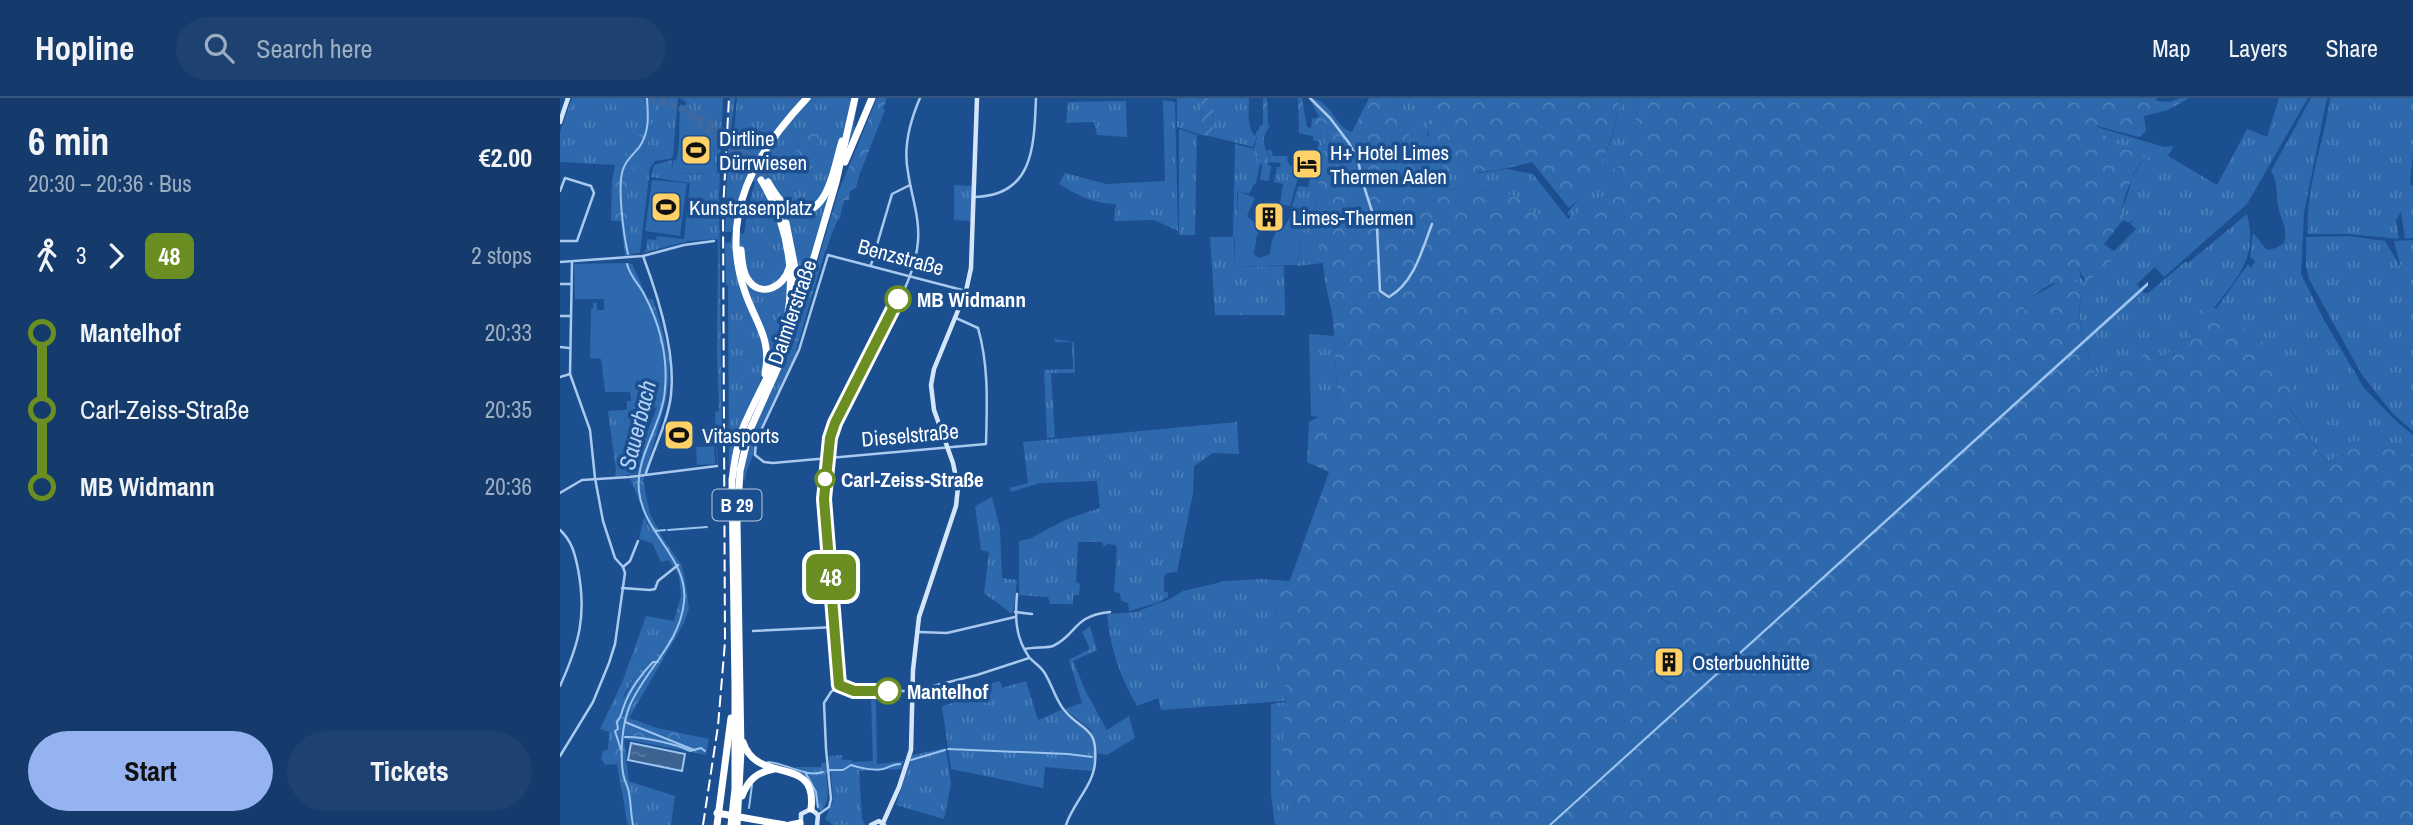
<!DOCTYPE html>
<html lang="en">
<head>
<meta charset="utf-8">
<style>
	:root { --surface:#143b6b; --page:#1d4271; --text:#f1f3f6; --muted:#9dadc1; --line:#33557e; --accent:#95b2f1 }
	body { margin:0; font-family:"Archivo Narrow",sans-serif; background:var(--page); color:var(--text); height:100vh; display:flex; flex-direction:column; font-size:26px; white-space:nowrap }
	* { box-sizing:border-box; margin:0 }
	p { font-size:23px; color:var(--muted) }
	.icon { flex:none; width:38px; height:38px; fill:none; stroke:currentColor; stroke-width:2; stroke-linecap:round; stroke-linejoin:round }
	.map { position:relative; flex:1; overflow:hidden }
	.side { display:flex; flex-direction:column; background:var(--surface); width:560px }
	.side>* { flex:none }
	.badge { padding:0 14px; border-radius:10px; font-size:24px; line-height:46px }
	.map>.badge { position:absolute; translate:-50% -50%; box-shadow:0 0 0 4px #fff }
	.legs { display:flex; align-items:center; gap:10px; height:77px; padding:0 28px; font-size:23px }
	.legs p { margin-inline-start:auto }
	.head { display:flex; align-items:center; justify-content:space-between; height:119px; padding:0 28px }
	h1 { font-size:38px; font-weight:700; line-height:52px }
	.cta { display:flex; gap:14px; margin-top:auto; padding:14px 28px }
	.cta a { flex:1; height:80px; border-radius:42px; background:var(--accent); color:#111; font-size:28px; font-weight:700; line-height:80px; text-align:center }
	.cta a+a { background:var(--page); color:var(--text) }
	ul { padding:0 28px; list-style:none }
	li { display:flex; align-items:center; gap:24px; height:77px; font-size:26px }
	li i { display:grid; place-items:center; width:10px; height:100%; margin:0 9px; background:currentColor }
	li i::after { content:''; width:18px; height:18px; margin:-9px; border:5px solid; border-radius:50%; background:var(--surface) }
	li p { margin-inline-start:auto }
	li:first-child i { background:linear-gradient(#0000 50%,currentColor 0) }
	li:last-child i { background:linear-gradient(currentColor 50%,#0000 0) }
	header { display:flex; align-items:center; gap:42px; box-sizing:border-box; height:98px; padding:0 35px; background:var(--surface); border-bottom:2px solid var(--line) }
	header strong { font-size:33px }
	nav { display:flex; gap:38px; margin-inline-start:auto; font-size:24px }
	.search { width:490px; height:63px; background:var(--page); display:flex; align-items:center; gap:18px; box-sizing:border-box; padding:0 24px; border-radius:38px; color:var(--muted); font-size:26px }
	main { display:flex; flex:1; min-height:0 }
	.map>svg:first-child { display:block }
</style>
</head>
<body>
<header>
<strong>Hopline</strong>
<div class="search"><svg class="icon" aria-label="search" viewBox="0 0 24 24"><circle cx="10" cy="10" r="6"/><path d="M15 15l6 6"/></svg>Search here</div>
<nav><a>Map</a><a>Layers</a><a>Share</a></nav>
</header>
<main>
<section class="side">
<div class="head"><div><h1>6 min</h1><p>20:30 – 20:36 · Bus</p></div><b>€2.00</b></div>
<div class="legs"><svg class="icon" aria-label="walk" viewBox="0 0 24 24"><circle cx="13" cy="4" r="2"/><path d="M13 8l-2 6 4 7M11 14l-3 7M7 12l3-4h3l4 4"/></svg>3<svg class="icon" aria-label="forward" viewBox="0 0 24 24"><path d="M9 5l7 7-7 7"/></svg><b class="badge" style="background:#6b8e23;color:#fff">48</b><p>2 stops</p></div>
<ul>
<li><i style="color:#6b8e23"></i><b>Mantelhof</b><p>20:33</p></li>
<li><i style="color:#6b8e23"></i><span>Carl-Zeiss-Straße</span><p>20:35</p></li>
<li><i style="color:#6b8e23"></i><b>MB Widmann</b><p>20:36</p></li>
</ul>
<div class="cta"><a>Start</a><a>Tickets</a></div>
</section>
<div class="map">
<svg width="1853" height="727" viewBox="0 0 1853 727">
	<defs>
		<pattern id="grass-tufts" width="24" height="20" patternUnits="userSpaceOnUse" patternTransform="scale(1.75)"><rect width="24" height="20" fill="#2e69ad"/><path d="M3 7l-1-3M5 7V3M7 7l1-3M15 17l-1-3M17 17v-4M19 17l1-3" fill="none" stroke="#4d80b9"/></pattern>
		<pattern id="forest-crowns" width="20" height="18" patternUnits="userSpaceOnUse" patternTransform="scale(1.75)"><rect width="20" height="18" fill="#2e69ad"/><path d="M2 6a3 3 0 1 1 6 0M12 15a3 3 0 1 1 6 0" fill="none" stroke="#4d80b9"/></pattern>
		<pattern id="garden-furrows" width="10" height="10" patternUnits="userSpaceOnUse" patternTransform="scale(1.75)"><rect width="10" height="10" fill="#2e69ad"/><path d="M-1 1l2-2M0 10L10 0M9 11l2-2" fill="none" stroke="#4d80b9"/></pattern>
		<pattern id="water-ripples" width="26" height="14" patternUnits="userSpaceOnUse" patternTransform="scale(1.75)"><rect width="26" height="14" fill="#3c6290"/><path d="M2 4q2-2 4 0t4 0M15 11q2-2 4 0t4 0" fill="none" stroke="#597aa1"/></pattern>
	</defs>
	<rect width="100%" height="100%" fill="#1b4f8f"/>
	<g fill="url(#grass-tufts)" fill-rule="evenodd">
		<path d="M12 0H83L84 24 77 41 55 67 0 64V34Z"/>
		<path d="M92 0H118L113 57 112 60 95 63 90 70 80 155 71 156C70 143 64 96 68 86 80 54 100 38 92 0Z"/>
		<path d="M120 0H163L159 98 162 346 157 347 158 364 157 366 155 314 159 313 157 253 158 141 129 143 82 155 86 152 87 141 96 142 97 138 124 141 130 85 91 79 94 67 112 62 113 75 154 76 155 43H119L120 7 125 9 126 4Z"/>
		<path d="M170 0H175L171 30 172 60 177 0H298L294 28 297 30 283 63 237 212H228L222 236 211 262 206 259C201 299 174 333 169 374L168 187H166L165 145 171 144 172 134H165ZM188 79 195 84 187 115 184 136 175 134Z"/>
		<path d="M617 0H641L642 37 617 29Z"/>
		<path d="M653 0H689C689 13 686 27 695 38L697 33H699L693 49 654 39Z"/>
		<path d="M836 0H875L867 38 919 75 947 71 973 76 1009 122 1003 125 969 113 961 101 944 95 885 91 863 77 848 59C849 34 853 21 836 0Z"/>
		<path d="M1060 0H1079L1069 62 1052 72 1047 96 1027 107 1012 120 1007 115C1034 85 1057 41 1060 0Z"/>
		<path d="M1719 0H1748L1687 106 1604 179 1595 169 1577 186 1584 195H1588L1625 164 1628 165 1687 116C1698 159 1679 177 1655 209L1651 207 1630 239 1600 261 1585 253 1571 273C1554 271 1550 274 1535 277 1525 247 1514 220 1523 189L1464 213V202C1481 195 1500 184 1513 171H1519L1521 180 1526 185 1562 154 1581 132 1578 127 1561 115C1563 106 1567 100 1569 92 1572 80 1574 74 1582 64L1536 32 1537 29 1604 49 1614 48 1608 58 1657 87 1687 31 1707 39Z"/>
		<path d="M1751 0H1767L1744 115 1741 176 1764 222 1804 290 1834 321 1853 337V358L1847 359 1827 349 1815 356 1795 342 1784 355 1767 365 1729 309 1740 299 1733 290 1732 284 1717 266 1706 244H1697L1656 211 1688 166 1691 170 1695 163 1690 159 1693 135 1707 152 1716 150 1724 145C1728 131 1722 124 1719 112 1715 98 1719 85 1711 73Z"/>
		<path d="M1770 0H1853V56L1850 86 1853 88V140L1845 141 1841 114 1836 122 1839 141 1788 136H1748C1745 89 1764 46 1770 0Z"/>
		<path d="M603 2 615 4 618 133 594 122 554 123 556 106C534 106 517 97 499 86L505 75 546 86 605 83Z"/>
		<path d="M566 3 567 39 537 37 534 24 506 25 508 4Z"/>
		<path d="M763 22 768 28 759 77 756 112 763 165 737 168 746 117 732 108 738 88 748 89 759 44 753 42V38L761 40Z"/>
		<path d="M619 31 637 37 635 137H619Z"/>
		<path d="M675 46 694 51 700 66 696 85 694 86 689 96 677 93 678 139 674 140 675 169 724 168 725 217H655L650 139H673Z"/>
		<path d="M711 52 713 58H728L727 62 730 68 738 67 741 69 730 108 720 106 723 86 714 84 717 69H720L721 65 709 64 708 67 711 68 709 83 700 82 703 60H710L707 53Z"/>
		<path d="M394 87 413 88 411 123 394 122Z"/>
		<path d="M1789 138 1825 143 1841 170 1834 143 1853 142V333L1833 316 1802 277 1749 181 1746 168V139Z"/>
		<path d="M749 236 774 238 778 310 759 319 751 318Z"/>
		<path d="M494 241 514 244 515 275H491L495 339 487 340 484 272 513 271 512 244H495Z"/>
		<path d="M231 249V253L239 252 196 343C195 359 187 366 185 383H180C187 335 210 293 231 249Z"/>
		<path d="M64 312 66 343 64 357 65 370 56 372 48 313Z"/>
		<path d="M677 324 679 356 653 355 634 368 633 395 617 474 607 475 604 480V493L608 495V499L597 505 569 513 568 505 561 503 560 495 554 494 557 450 555 447 547 446 544 449 542 444H518L516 484 520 486 519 497H513V506H490L488 499 459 497V443L469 441 507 421 540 410 537 383 480 385 451 394 449 390 468 385 463 344Z"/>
		<path d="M432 399 440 430 442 480 457 482 454 512 451 515 424 495 429 454 421 452 415 408Z"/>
		<path d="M84 418 95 442 109 462 101 464 92 445 79 441Z"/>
		<path d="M701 481 729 483 717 496 714 534 726 593 725 603 601 612 598 600 577 608C560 579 550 550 547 516L576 514 610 501 623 493 666 483Z"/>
		<path d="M86 518 114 523 100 553 77 575 64 597 54 651 58 666 45 667 41 660 43 653 48 651 49 634 40 631 63 582Z"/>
		<path d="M530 528 537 552 513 563 526 594 547 632 569 618 575 640 547 657 538 655 531 632 504 611 522 605 509 562 530 551 522 534Z"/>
		<path d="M1108 554 1120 559C1125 569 1125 578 1115 585 1093 585 1101 567 1108 554Z"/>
		<path d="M440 583 442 590 466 583 478 622 501 612C529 638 537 629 533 673L485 669 483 690 391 671 382 608 424 596 422 588Z"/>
		<path d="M316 601 317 666 344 663 341 671 299 673 302 721 305 727H273L265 721 273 703 271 675H266C267 688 271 701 262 712H258L244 679 235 672V669H261V665H269V658L282 657V662H292V664L313 663 311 602Z"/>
		<path d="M726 604 720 695 734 699 739 727H715L711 697V606Z"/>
		<path d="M386 650 391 686 384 721 336 707 352 657Z"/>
		<path d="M68 683 115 698 111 727H74Z"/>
	</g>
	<g fill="url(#forest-crowns)" fill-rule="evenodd">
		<path d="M83 0H92C100 38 80 54 68 86 64 96 70 143 71 157L65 158 61 123H51L52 83 55 67 77 41 84 24Z"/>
		<path d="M317 0H327L323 11 325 12 299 78 296 90 290 93 289 102H284L280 120 277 123 265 154 236 252 231 253 278 95Z"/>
		<path d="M703 0H707L708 26 710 28C700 40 704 49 710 60L703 61 702 66 698 65 694 51 700 27H703Z"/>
		<path d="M738 0H742L747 29 751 30 752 21 759 19 749 0C771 0 774 29 792 34L809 0H836C853 21 849 34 848 59L863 77 885 91 944 95 961 101 969 113 1003 125 1027 107 1046 96 1052 72 1069 62 1079 0H1597L1596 3 1610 4 1620 0H1629L1608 12 1584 18 1586 33 1579 39 1537 28 1536 32 1568 52 1595 65V70L1581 64 1573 76V80C1567 89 1563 104 1561 115L1572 122 1569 125 1563 122 1544 146 1554 153 1576 131 1570 125 1573 123 1582 128 1581 132 1562 154 1526 185 1519 171H1513L1502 184C1488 184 1477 197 1464 202V212L1519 182 1523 189C1514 219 1524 248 1535 276 1550 274 1555 271 1571 273L1585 253 1600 261 1630 239 1624 220 1651 207 1690 234 1697 244 1706 243 1717 266 1732 284 1733 290 1741 299 1729 310 1767 365 1784 355 1783 349 1795 342 1815 356 1827 349 1847 359 1853 358V727H739L734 699 720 696 726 593 714 534 717 496 730 482 769 374 747 364 749 324 778 309 773 221 765 183 756 112 759 77 768 28 763 23 761 40 739 35ZM1108 554 1120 559C1124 569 1125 578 1114 585H1108L1101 581 1100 573Z"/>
		<path d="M875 0H1060C1057 34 1035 89 1009 110L972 64C939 73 920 76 886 73 862 39 867 39 875 0Z"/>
		<path d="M261 30 250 81H242L234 64 239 43Z"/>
		<path d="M67 165 72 166 88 201H93L102 230 109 262V281L106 303 83 383 90 416 102 439 121 466 124 476 129 510 124 525 69 620 97 630 149 641 146 657 64 641 74 727H68L54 651 53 621 77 575 100 553 114 523 121 498 119 477 95 442 70 380 82 376 77 375 86 337 98 307Z"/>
		<path d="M67 303H72L76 334 71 355 74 376 55 379 56 372 65 370 64 357 66 343 64 312 67 311Z"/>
	</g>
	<g fill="#2e69ad">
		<path d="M119 43H155L154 76 113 75V63L117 61Z"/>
		<path d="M92 82 127 85 120 138 85 133Z"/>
		<path d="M678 93 695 100 687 118 694 124 698 122 697 134 700 135 697 137 694 156 699 160 710 156 712 142 718 130 722 132 729 121 732 109 746 117 737 167 675 169V140L678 139Z"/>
		<path d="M68 165C92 212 111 256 99 309L72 311 70 294H45L41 261 30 260 31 211H33V205H37V212H44V201H15L14 166Z"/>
		<path d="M81 324 86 326 83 336 86 337 77 375 74 376 71 355 76 334 78 335Z"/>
		<path d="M154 348 155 366 137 367 136 349Z"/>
	</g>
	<path fill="url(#garden-furrows)" d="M641 0H653L654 39 642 37Z"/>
	<g fill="url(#water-ripples)" stroke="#9cc4f0" stroke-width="2">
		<path d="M1587 186V187L990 727Z"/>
		<path d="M71 645 125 656 122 673 68 662Z"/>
	</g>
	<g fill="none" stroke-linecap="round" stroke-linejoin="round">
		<g stroke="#9cc4f0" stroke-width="2">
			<path d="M68 156C64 139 56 84 64 69 67 61 75 55 80 48 90 32 88 17 87 0"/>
			<path d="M67 166C70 179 80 187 85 198 100 227 108 258 105 291 103 326 75 358 79 393 83 435 129 461 124 504 120 545 86 571 70 607 62 626 60 654 63 675 64 682 68 688 69 695 71 706 71 717 73 727"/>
			<path d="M108 432 147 429"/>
			<path d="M95 433 105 432"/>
			<path d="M65 624 134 652"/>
			<path d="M65 639C79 638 118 646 130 653L141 650 145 653"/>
			<path d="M388 651 508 656 532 659"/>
			<path d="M61 652 55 633 58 631 57 624C62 618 61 615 64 608 69 593 81 576 93 564H98"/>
			<path d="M351 662 385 652"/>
			<path d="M208 664C226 665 246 680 263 674"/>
			<path d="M269 672H283L291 667C299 670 315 673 323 671 330 669 332 666 340 666"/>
			<path d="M245 674 256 694 258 709"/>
			<path d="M189 710 192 687"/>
		</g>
		<g stroke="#3d69a0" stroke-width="7" stroke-dasharray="7 3.5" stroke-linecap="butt">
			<path d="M89 0C138 12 177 37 205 79"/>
			<path d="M129 18 170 48 201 82"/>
		</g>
		<g stroke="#a9c9ee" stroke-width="2.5">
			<path d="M750 0 770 20 789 45 798 62 802 82 817 129 820 193 829 199C854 185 862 152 872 126"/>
			<path d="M0 93 5 80 31 88 34 95 17 143H0"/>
			<path d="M414 99C474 98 474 48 476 0"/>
			<path d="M83 158C98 198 116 254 111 297 108 323 94 350 86 375"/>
			<path d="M0 164 83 158 124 147 154 143"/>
			<path d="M311 167 332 96 350 87"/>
			<path d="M0 186H11"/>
			<path d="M0 218H10"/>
			<path d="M396 220 418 230C429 268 427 307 426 346L213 365 204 364 195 357 196 343 239 252 268 157 406 193"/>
			<path d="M0 249 9 250"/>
			<path d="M310 256C328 221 355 183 358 143 360 119 351 97 348 74 343 49 350 23 360 0"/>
			<path d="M0 279 10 276"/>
			<path d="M0 395 22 382 69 379 157 368"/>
			<path d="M0 432C12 443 15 456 18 471 27 518 19 546 0 588"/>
			<path d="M63 469 70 463 78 443"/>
			<path d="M62 490 90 492 95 491 98 483 118 467"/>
			<path d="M457 496C455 519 455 539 469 559 473 564 480 568 484 574 492 586 495 601 504 612 522 634 538 627 535 664 534 687 513 705 506 727"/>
			<path d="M455 514 472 516"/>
			<path d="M193 533 276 529"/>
			<path d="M359 534 387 535 455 519"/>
			<path d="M465 551C474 549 488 550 493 548 518 536 512 518 550 514"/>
			<path d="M279 587 264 401 267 360 273 329 309 258"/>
			<path d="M279 587 294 593H353L417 577 469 560"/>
			<path d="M0 658 33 604 49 565 55 546 65 475 63 469 55 460 43 423 35 380 30 332 10 276 12 164"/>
			<path d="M259 716 269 709 271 701 266 651 264 605 271 594 279 587"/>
		</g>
		<g stroke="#d6e6fa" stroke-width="4.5">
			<path d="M0 24 8 0"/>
			<path d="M323 725 339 689 351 652 353 572 359 519 396 408 398 389 393 365 374 312 371 287 374 271 406 193 411 170 417 0"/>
			<path d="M241 726V716L251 711 258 717 257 727"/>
			<path d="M311 727 319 723 324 727"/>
		</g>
		<g stroke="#fff" stroke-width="7">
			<path d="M285 64 312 0"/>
			<path d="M208 84C215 96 224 111 239 113 269 117 275 64 282 43"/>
			<path d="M226 125 236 175 233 220"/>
			<path d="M181 152C182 161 182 172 187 180 199 201 224 190 229 170"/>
			<path d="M205 276C212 240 196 226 185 194 158 117 195 55 247 0"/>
			<path d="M183 644C197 688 258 655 251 711"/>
			<path d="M182 698C188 682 197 674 214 671"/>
			<path d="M157 715 225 727"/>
			<path d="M157 727 171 620"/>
			<path d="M171 727 175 691V588L172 382C174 365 177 347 183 330 193 305 207 282 217 257 239 199 234 135 201 82"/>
			<path d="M177 727 181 653 177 425 180 373 189 334 219 267 236 221 276 84 295 0"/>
			<path d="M230 727 240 725"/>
		</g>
		<path stroke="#fff" stroke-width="2" stroke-dasharray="12 5" stroke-linecap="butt" d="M143 727 158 628 165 544 163 113 169 0"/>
	</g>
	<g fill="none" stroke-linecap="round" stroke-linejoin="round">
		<g stroke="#fff" stroke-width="16">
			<path id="line-1" d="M328 593H294L279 587 264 401 270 340 275 325 338 201"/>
		</g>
		<use href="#line-1" stroke="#6b8e23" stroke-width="10"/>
	</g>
	<defs>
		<g id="stadium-square" transform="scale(1.575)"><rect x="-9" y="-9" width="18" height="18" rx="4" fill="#ffd166" stroke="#1b4f8f"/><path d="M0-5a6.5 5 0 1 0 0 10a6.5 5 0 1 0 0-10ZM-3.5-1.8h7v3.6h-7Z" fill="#111"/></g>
		<g id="hotel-square" transform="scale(1.575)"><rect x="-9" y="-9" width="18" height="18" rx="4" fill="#ffd166" stroke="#1b4f8f"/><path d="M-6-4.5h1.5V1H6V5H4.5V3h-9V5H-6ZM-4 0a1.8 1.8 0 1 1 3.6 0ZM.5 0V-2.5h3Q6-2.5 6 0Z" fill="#111"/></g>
		<g id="building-square" transform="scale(1.575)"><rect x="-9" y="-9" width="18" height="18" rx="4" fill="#ffd166" stroke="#1b4f8f"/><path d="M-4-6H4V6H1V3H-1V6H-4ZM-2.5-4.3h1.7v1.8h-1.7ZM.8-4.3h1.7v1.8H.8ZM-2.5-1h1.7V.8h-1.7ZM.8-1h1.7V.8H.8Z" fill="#111"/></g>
	</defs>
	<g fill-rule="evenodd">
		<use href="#stadium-square" x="136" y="52"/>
		<use href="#hotel-square" x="747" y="66"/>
		<use href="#stadium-square" x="106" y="109"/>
		<use href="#building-square" x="709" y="119"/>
		<use href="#stadium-square" x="119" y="337"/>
		<use href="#building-square" x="1109" y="564"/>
	</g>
	<g fill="#fff" stroke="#6b8e23" stroke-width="3.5">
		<circle cx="338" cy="201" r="12"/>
		<circle cx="265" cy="381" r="9"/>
		<circle cx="328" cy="593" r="12"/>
	</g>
	<g text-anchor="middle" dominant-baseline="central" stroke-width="7" stroke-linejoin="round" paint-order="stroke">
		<rect fill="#1b4f8f" stroke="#bbcadd" stroke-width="2" x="152.5" y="391.5" width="49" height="31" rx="5"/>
		<g font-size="19" font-weight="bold" fill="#fff">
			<text x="177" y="407">B 29</text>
		</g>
		<g font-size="21" fill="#fff" stroke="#1b4f8f" text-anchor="start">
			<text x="159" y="40">Dirtline<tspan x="159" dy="24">Dürrwiesen</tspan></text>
			<text x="770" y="54">H+ Hotel Limes<tspan x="770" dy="24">Thermen Aalen</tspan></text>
			<text x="129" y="109">Kunstrasenplatz</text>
			<text x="732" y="119">Limes-Thermen</text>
			<text x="142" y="337">Vitasports</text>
			<text x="1132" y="564">Osterbuchhütte</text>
		</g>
		<g font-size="21" fill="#fff" stroke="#1b4f8f">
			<text transform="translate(341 159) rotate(15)">Benzstraße</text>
			<text transform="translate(232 214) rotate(-71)">Daimlerstraße</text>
			<text transform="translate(350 337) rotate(-5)">Dieselstraße</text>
		</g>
		<g font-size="21" font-weight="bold" fill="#fff" stroke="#1b4f8f" text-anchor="start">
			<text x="357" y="201">MB Widmann</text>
			<text x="281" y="381">Carl-Zeiss-Straße</text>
			<text x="347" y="593">Mantelhof</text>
		</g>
		<g font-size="23" font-style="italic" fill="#b5d3f5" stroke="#1b4f8f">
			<text transform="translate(77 327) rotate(-76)">Sauerbach</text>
		</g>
	</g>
</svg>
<b class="badge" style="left:271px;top:479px;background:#6b8e23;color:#fff">48</b>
</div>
</main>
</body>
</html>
